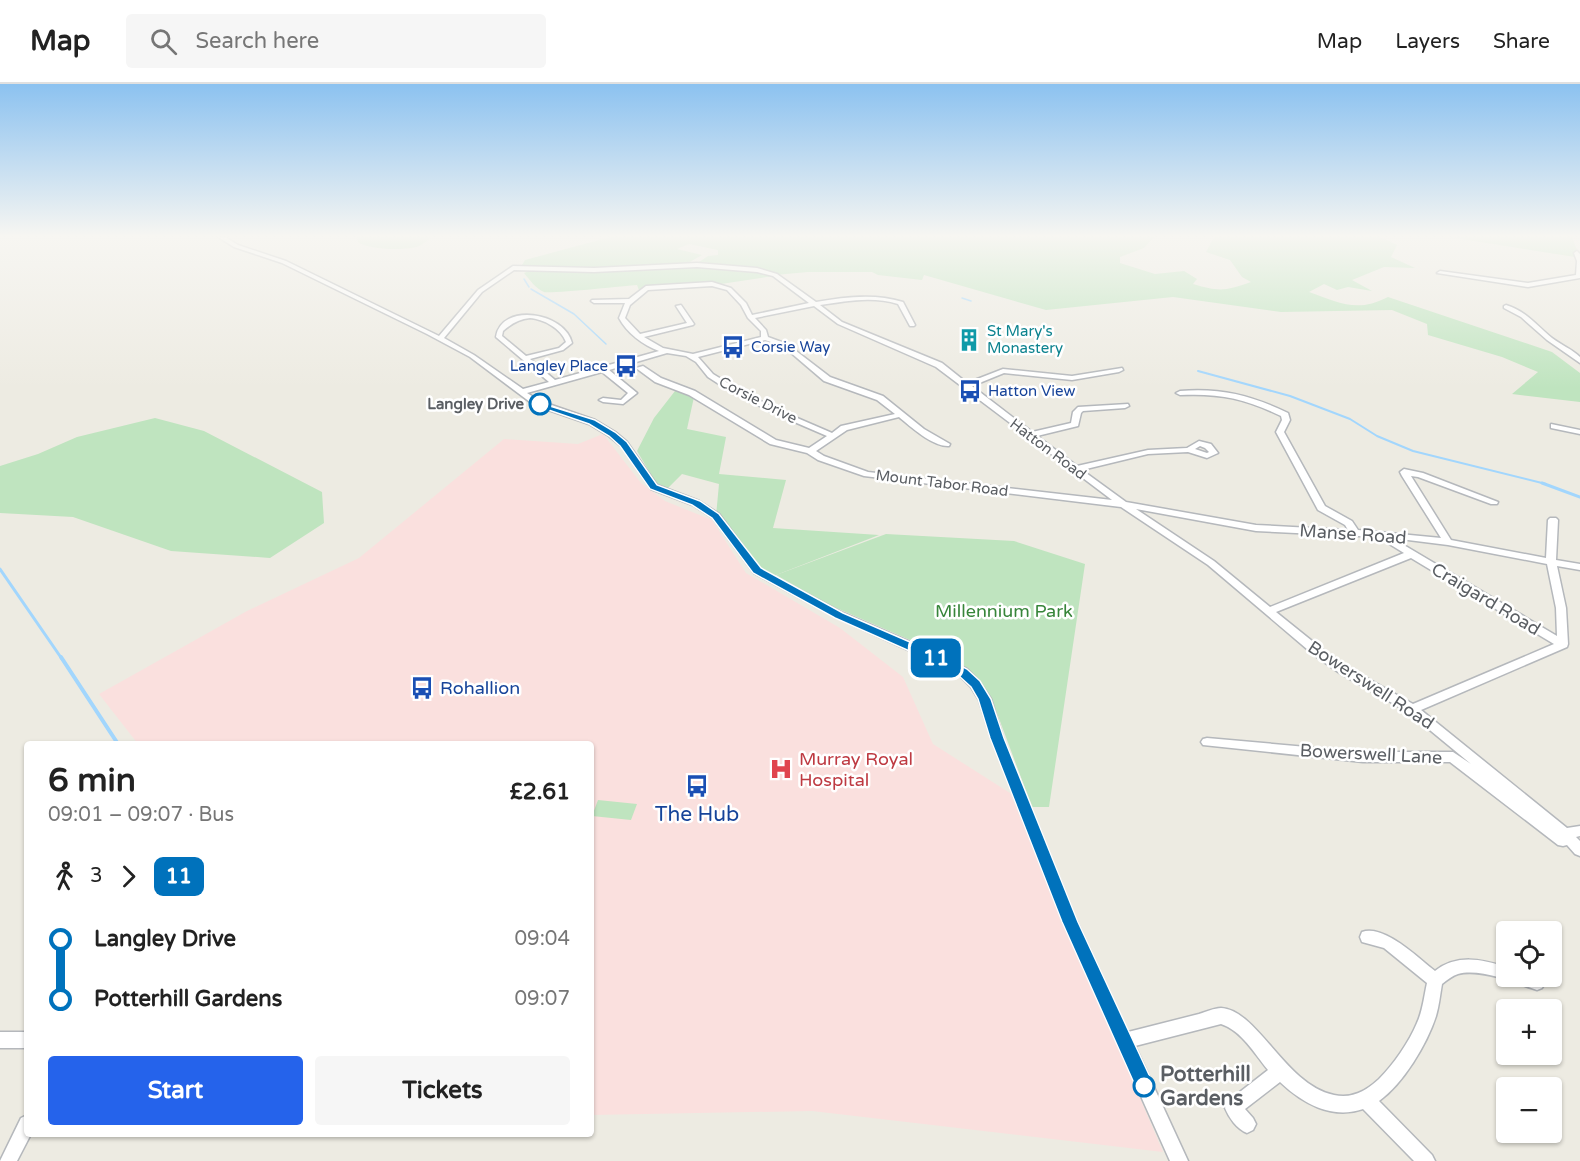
<!DOCTYPE html>
<html lang="en">
<head>
<meta charset="utf-8">
<style>
	:root { --surface:#fff; --page:#f6f6f6; --text:#222; --muted:#767676; --line:#e0e0e0; --accent:#2563eb }
	body { margin:0; font-family:"Varela Round",sans-serif; background:var(--page); color:var(--text); height:100vh; display:flex; flex-direction:column; font-size:22px; white-space:nowrap }
	* { box-sizing:border-box; margin:0 }
	p { font-size:20px; color:var(--muted) }
	.icon { flex:none; width:33px; height:33px; fill:none; stroke:currentColor; stroke-width:2; stroke-linecap:round; stroke-linejoin:round }
	.map { position:relative; flex:1; overflow:hidden }
	.side { position:absolute; left:24px; top:657px; width:570px; height:396px; display:flex; flex-direction:column; background:var(--surface); border-radius:6px; box-shadow:0 2px 4px #0004 }
	.side>* { flex:none }
	.badge { padding:0 12px; border-radius:9px; font-size:21px; line-height:39px }
	.tools { position:absolute; left:1496px; top:837px; display:grid; gap:12px }
	.tools a { display:grid; place-items:center; width:66px; height:66px; border-radius:6px; background:var(--surface); box-shadow:0 2px 4px #0004; font-size:30px }
	.map>.badge { position:absolute; translate:-50% -50%; box-shadow:0 0 0 3px #fff }
	.legs { display:flex; align-items:center; gap:9px; height:66px; padding:0 24px; font-size:20px }
	.legs p { margin-inline-start:auto }
	.headline { display:flex; align-items:center; justify-content:space-between; height:102px; padding:0 24px }
	h1 { font-size:33px; font-weight:700; line-height:45px }
	.cta { display:flex; gap:12px; margin-top:auto; padding:12px 24px }
	.cta a { flex:1; height:69px; border-radius:6px; background:var(--accent); color:#fff; font-size:24px; font-weight:700; line-height:69px; text-align:center }
	.cta a+a { background:var(--page); color:var(--text) }
	ul { padding:0 24px; list-style:none }
	li { display:flex; align-items:center; gap:21px; height:60px; font-size:22px }
	li i { display:grid; place-items:center; width:9px; height:100%; margin:0 8px; background:currentColor }
	li i::after { content:''; width:15px; height:15px; margin:-8px; border:4px solid; border-radius:50%; background:var(--surface) }
	li p { margin-inline-start:auto }
	li:first-child i { background:linear-gradient(#0000 50%,currentColor 0) }
	li:last-child i { background:linear-gradient(currentColor 50%,#0000 0) }
	header { display:flex; align-items:center; gap:36px; box-sizing:border-box; height:84px; padding:0 30px; background:var(--surface); border-bottom:2px solid var(--line) }
	header strong { font-size:28px }
	nav { display:flex; gap:33px; margin-inline-start:auto; font-size:21px }
	.search { width:420px; height:54px; background:var(--page); display:flex; align-items:center; gap:15px; box-sizing:border-box; padding:0 21px; border-radius:6px; color:var(--muted); font-size:22px }
	.map>svg:first-child { display:block }
</style>
</head>
<body>
<header>
<strong>Map</strong>
<div class="search"><svg class="icon" aria-label="search" viewBox="0 0 24 24"><circle cx="10" cy="10" r="6"/><path d="M15 15l6 6"/></svg>Search here</div>
<nav><a>Map</a><a>Layers</a><a>Share</a></nav>
</header>
<div class="map">
<svg width="1580" height="1077" viewBox="0 0 1580 1077">
	<rect width="100%" height="100%" fill="#edebe2"/>
	<path fill="#fae0de" d="M603 350 641 399 665 417 712 436 746 489 840 544 903 593 933 660 1010 709 1163 1068 812 1027 591 1031V660H138L99 610 247 527 359 474 504 355 578 360Z"/>
	<g fill="#bfe4bf">
		<path d="M357 153H431C428 156 423 160 419 162 408 167 367 166 358 158Z"/>
		<path d="M610 153H1154L1144 164 1120 173V179L1155 190 1184 187 1197 195 1193 200C1220 208 1225 207 1251 198L1242 193 1230 176 1206 168 1214 153H1381L1397 161 1391 173 1415 184 1384 183 1352 196 1372 207 1348 203 1337 206 1324 200 1309 208C1340 219 1357 229 1388 213L1552 268 1580 289V318L1512 310 1538 288 1502 273 1428 251 1427 240 1392 226 1281 228 1173 213 1046 226 924 191 922 196 878 191 872 188H808L775 191 730 181 699 178 708 172 718 171V166L689 160 677 165 702 171 688 179 577 185 522 181 525 176Z"/>
		<path d="M1449 153H1572L1578 169 1575 173Z"/>
		<path d="M685 183 761 188 773 192 721 200 655 201 639 206 637 201C624 202 550 210 544 208 536 205 529 195 524 189L534 185 593 188Z"/>
		<path d="M675 307 685 308 694 313 687 345 726 353 719 390 786 396 773 444 879 451 771 493 757 487 716 432 719 400 682 390 668 404 656 399 637 367 654 334Z"/>
		<path d="M155 334 204 347 322 408 324 439 270 474 171 467 73 433 0 429V382L38 370 77 353Z"/>
		<path d="M886 450 1014 457 1085 480 1049 723H1032L991 613 977 593 933 566 825 519 776 491Z"/>
		<path d="M598 716 637 720 631 736 592 732Z"/>
	</g>
	<g fill="none" stroke-linecap="round" stroke-linejoin="round">
		<g stroke="#a2d6fd" stroke-width="1.5">
			<path d="M524 195 529 203"/>
			<path d="M531 205 574 230 606 260"/>
			<path d="M962 214 971 217"/>
		</g>
		<path stroke="#a2d6fd" stroke-width="2" d="M1198 287 1290 312 1350 335 1377 352 1413 367 1546 400"/>
		<g stroke="#a2d6fd" stroke-width="3">
			<path d="M1542 399 1580 413"/>
			<path d="M0 485 62 575"/>
		</g>
		<path stroke="#a2d6fd" stroke-width="4" d="M61 573 118 660"/>
		<g stroke="#b5b8bc" stroke-width="3">
			<g id="minor">
				<path d="M218 153H225L238 161 286 177 439 252 478 206 513 182 594 184 697 179 757 184 777 190 816 218C845 213 875 209 903 218L915 241 914 242H910L898 220C873 212 846 217 820 221L842 238 942 279 967 299 1003 285 1072 292 1122 284 1123 286 1119 288 1072 296 1004 289 972 302 1032 348 1071 339 1073 328 1078 323 1128 320 1129 322 1125 324 1083 327 1081 329 1078 342 1037 352 1077 382 1148 366 1187 364 1199 357 1211 360 1218 369 1207 374 1188 368 1148 370 1082 386 1126 418 1256 441 1348 446 1345 441 1318 426 1276 348 1282 336 1281 332C1246 315 1220 309 1180 311L1176 309 1180 307C1222 304 1250 311 1288 329L1290 336 1284 348 1325 422 1352 437 1358 446 1441 454 1402 392 1400 388 1404 385 1423 389 1498 418 1497 420H1491L1418 393 1411 392 1451 456 1546 474 1548 436 1550 434H1556L1558 436 1556 476 1580 480V486L1557 482 1566 524 1568 560 1567 563 1421 626 1567 744 1580 742V752L1576 753 1580 757V772L1575 770 1567 761 1563 762 1558 761 1450 678H1363L1203 661 1201 658 1203 655 1207 654 1363 668H1453L1471 680 1408 628 1341 590 1314 571 1208 481 1121 423 864 392 818 376 807 369 770 360 689 311 655 298 636 284 643 282 661 294 695 307 776 356 809 364 827 352 769 327 725 304 708 293 696 278 686 272 667 269 609 286 637 309 623 320 603 318 599 316 603 314 621 316 628 309 602 288 527 309 540 317 595 336 615 348 627 358 657 401 699 417 719 430 760 485 843 529 940 571 967 585 979 597 991 615 1003 654 1077 838 1128 948C1152 942 1175 936 1199 930 1205 928 1215 924 1221 924 1258 926 1285 1001 1334 1011 1352 1015 1366 1007 1379 995 1394 980 1409 958 1417 939 1423 926 1424 912 1427 899L1384 864 1362 858 1360 853 1362 848C1384 840 1418 874 1435 887 1457 870 1481 875 1506 883V892H1544L1545 899 1542 904 1537 906C1515 899 1481 884 1458 890 1452 892 1447 896 1442 900 1440 911 1439 922 1436 932 1427 960 1403 1000 1379 1017L1432 1071 1435 1077H1414L1363 1025C1332 1036 1302 1019 1280 998L1245 1025 1253 1034 1256 1040 1253 1046 1247 1049C1237 1045 1229 1034 1225 1024L1227 1018 1268 986C1254 969 1242 947 1221 940L1135 962 1188 1077H1170L1063 838 991 654 979 616 971 603 959 591 932 577 835 533 754 489 713 434 693 421 651 405 621 362 609 352 589 340 534 321 470 273 427 250 282 179 234 163ZM697 183 757 188 773 192 809 219 752 231 746 219 731 204 712 198 646 202 629 215 592 216 591 217 594 219H625L619 234C627 249 643 261 659 267L555 296 530 275 563 266 572 259C565 228 501 218 496 253L549 298 523 305 474 271 444 254 482 208 514 186 594 188ZM712 202 727 206 741 221 748 234 761 247V253L693 270 663 264 644 253 693 241 694 240 681 221 676 222 687 239 640 250 625 234 630 221 648 206ZM814 222 838 240 936 283 1112 416 868 388 824 372 816 367 847 346 899 333C911 343 933 363 949 362L950 360 924 345 883 312 830 293 787 260 768 253 766 246 755 234ZM530 234C543 235 561 244 566 258L559 264 526 272 502 252 503 247C511 240 519 235 530 234ZM765 256 783 262 824 297 877 316 895 330 841 342 832 349 774 324 731 301 713 290 698 273ZM1200 362 1205 364 1209 368 1207 369 1195 365ZM1136 425 1256 447 1378 453 1404 469 1270 523 1214 477ZM1392 454 1448 461 1547 480 1556 524 1557 552ZM1411 474 1554 560 1413 620 1349 584 1322 565 1276 528Z"/>
				<path d="M1577 167 1580 170V194L1528 203 1437 189 1440 187 1528 199 1576 191 1577 177 1574 169Z"/>
				<path d="M1506 221C1526 227 1536 241 1552 254 1561 261 1572 265 1580 273V279L1547 256 1521 233 1504 224V222Z"/>
				<path d="M1551 340 1580 346V350L1551 344Z"/>
				<rect x="0" y="948" width="27" height="16"/>
				<path d="M27 1031V1050H31L17 1077H0L21 1034Z"/>
			</g>
		</g>
		<use href="#minor" fill="#fff" fill-rule="evenodd"/>
	</g>
	<linearGradient id="sky" x2="0" y2="1"><stop stop-color="#8cc2f0"/><stop offset="0.5" stop-color="#f7f6f2"/><stop offset="1" stop-color="#f7f6f2" stop-opacity="0"/></linearGradient>
	<rect width="1580" height="304" fill="url(#sky)"/>
	<path fill="#0072bc" stroke="#fff" stroke-width="1.5" d="M537 318 595 336 615 348 627 358 657 401 700 417 719 430 761 484 843 529 940 571 967 585 980 597 991 615 1004 654 1078 838 1151 995 1153 1002 1151 1008 1144 1011 1138 1008 1062 838 990 654 978 615 971 603 958 591 932 577 835 534 753 489 712 434 692 421 650 405 620 362 609 352 589 340 537 322Z"/>
	<defs>
		<g id="building-bare" transform="scale(1.8)"><path d="M-4-6H4V6H1V3H-1V6H-4ZM-2.5-4.3h1.7v1.8h-1.7ZM.8-4.3h1.7v1.8H.8ZM-2.5-1h1.7V.8h-1.7ZM.8-1h1.7V.8H.8Z" fill="#0f9aa8" stroke="#fff" stroke-width="2.5" paint-order="stroke"/></g>
		<g id="bus-bare" transform="scale(1.8)"><path d="M-5-6H5V4H4V6H2V4H-2V6H-4V4H-5ZM-3.5-4V0h7V-4ZM-3.5 1.2v1.5H-2V1.2ZM2 1.2v1.5H3.5V1.2Z" fill="#1a4fb4" stroke="#fff" stroke-width="2.5" paint-order="stroke"/></g>
		<g id="hospital-bare" transform="scale(1.8)"><path d="M-5-5h3v3.5h4V-5h3V5h-3V1.5h-4V5h-3Z" fill="#e0444e" stroke="#fff" stroke-width="2.5" paint-order="stroke"/></g>
	</defs>
	<g fill-rule="evenodd">
		<use href="#building-bare" x="969" y="256"/>
		<use href="#bus-bare" x="733" y="263"/>
		<use href="#bus-bare" x="626" y="282"/>
		<use href="#bus-bare" x="970" y="307"/>
		<use href="#bus-bare" x="422" y="604"/>
		<use href="#hospital-bare" x="781" y="685"/>
		<use href="#bus-bare" x="697" y="702"/>
	</g>
	<g fill="#fff" stroke="#0072bc" stroke-width="3">
		<circle cx="540" cy="320" r="10"/>
		<circle cx="1144" cy="1002" r="10"/>
	</g>
	<g text-anchor="middle" dominant-baseline="central" stroke-width="5" stroke-linejoin="round" paint-order="stroke">
		<g font-size="15" fill="#0d838f" stroke="#fff" text-anchor="start">
			<text x="987" y="247">St Mary's<tspan x="987" dy="17">Monastery</tspan></text>
		</g>
		<g font-size="15" fill="#164399" stroke="#fff" text-anchor="start">
			<text x="751" y="263">Corsie Way</text>
			<text x="608" y="282" text-anchor="end">Langley Place</text>
			<text x="988" y="307">Hatton View</text>
		</g>
		<g font-size="15" fill="#5a5e63" stroke="#fff">
			<text transform="translate(758 316) rotate(27)">Corsie Drive</text>
			<text transform="translate(1048 365) rotate(37)">Hatton Road</text>
			<text transform="translate(942 399) rotate(7)">Mount Tabor Road</text>
		</g>
		<g font-size="15" font-weight="bold" fill="#5a5e63" stroke="#fff" text-anchor="end">
			<text x="524" y="320">Langley Drive</text>
		</g>
		<g font-size="18" fill="#5a5e63" stroke="#fff">
			<text transform="translate(1353 450) rotate(4)">Manse Road</text>
			<text transform="translate(1486 515) rotate(31)">Craigard Road</text>
			<text transform="translate(1371 601) rotate(33)">Bowerswell Road</text>
			<text transform="translate(1371 670) rotate(3)">Bowerswell Lane</text>
		</g>
		<g font-size="18" fill="#37853a" stroke="#fff">
			<text x="1004" y="527">Millennium Park</text>
		</g>
		<g font-size="18" fill="#164399" stroke="#fff" text-anchor="start">
			<text x="440" y="604">Rohallion</text>
		</g>
		<g font-size="18" fill="#be3a42" stroke="#fff" text-anchor="start">
			<text x="799" y="675">Murray Royal<tspan x="799" dy="21">Hospital</tspan></text>
		</g>
		<g font-size="21" fill="#164399" stroke="#fff">
			<text x="697" y="730">The Hub</text>
		</g>
		<g font-size="21" font-weight="bold" fill="#5a5e63" stroke="#fff" text-anchor="start">
			<text x="1160" y="990">Potterhill<tspan x="1160" dy="24">Gardens</tspan></text>
		</g>
	</g>
</svg>
<div class="tools">
<a><svg class="icon" aria-label="locate" viewBox="0 0 24 24"><circle cx="12" cy="12" r="6"/><path d="M12 2v4M12 18v4M2 12h4M18 12h4"/></svg></a>
<a>+</a>
<a>−</a>
</div>
<b class="badge" style="left:936px;top:574px;background:#0072bc;color:#fff">11</b>
<section class="side">
<div class="headline"><div><h1>6 min</h1><p>09:01 – 09:07 · Bus</p></div><b>£2.61</b></div>
<div class="legs"><svg class="icon" aria-label="walk" viewBox="0 0 24 24"><circle cx="13" cy="4" r="2"/><path d="M13 8l-2 6 4 7M11 14l-3 7M7 12l3-4h3l4 4"/></svg>3<svg class="icon" aria-label="forward" viewBox="0 0 24 24"><path d="M9 5l7 7-7 7"/></svg><b class="badge" style="background:#0072bc;color:#fff">11</b></div>
<ul>
<li><i style="color:#0072bc"></i><b>Langley Drive</b><p>09:04</p></li>
<li><i style="color:#0072bc"></i><b>Potterhill Gardens</b><p>09:07</p></li>
</ul>
<div class="cta"><a>Start</a><a>Tickets</a></div>
</section>
</div>
</body>
</html>
